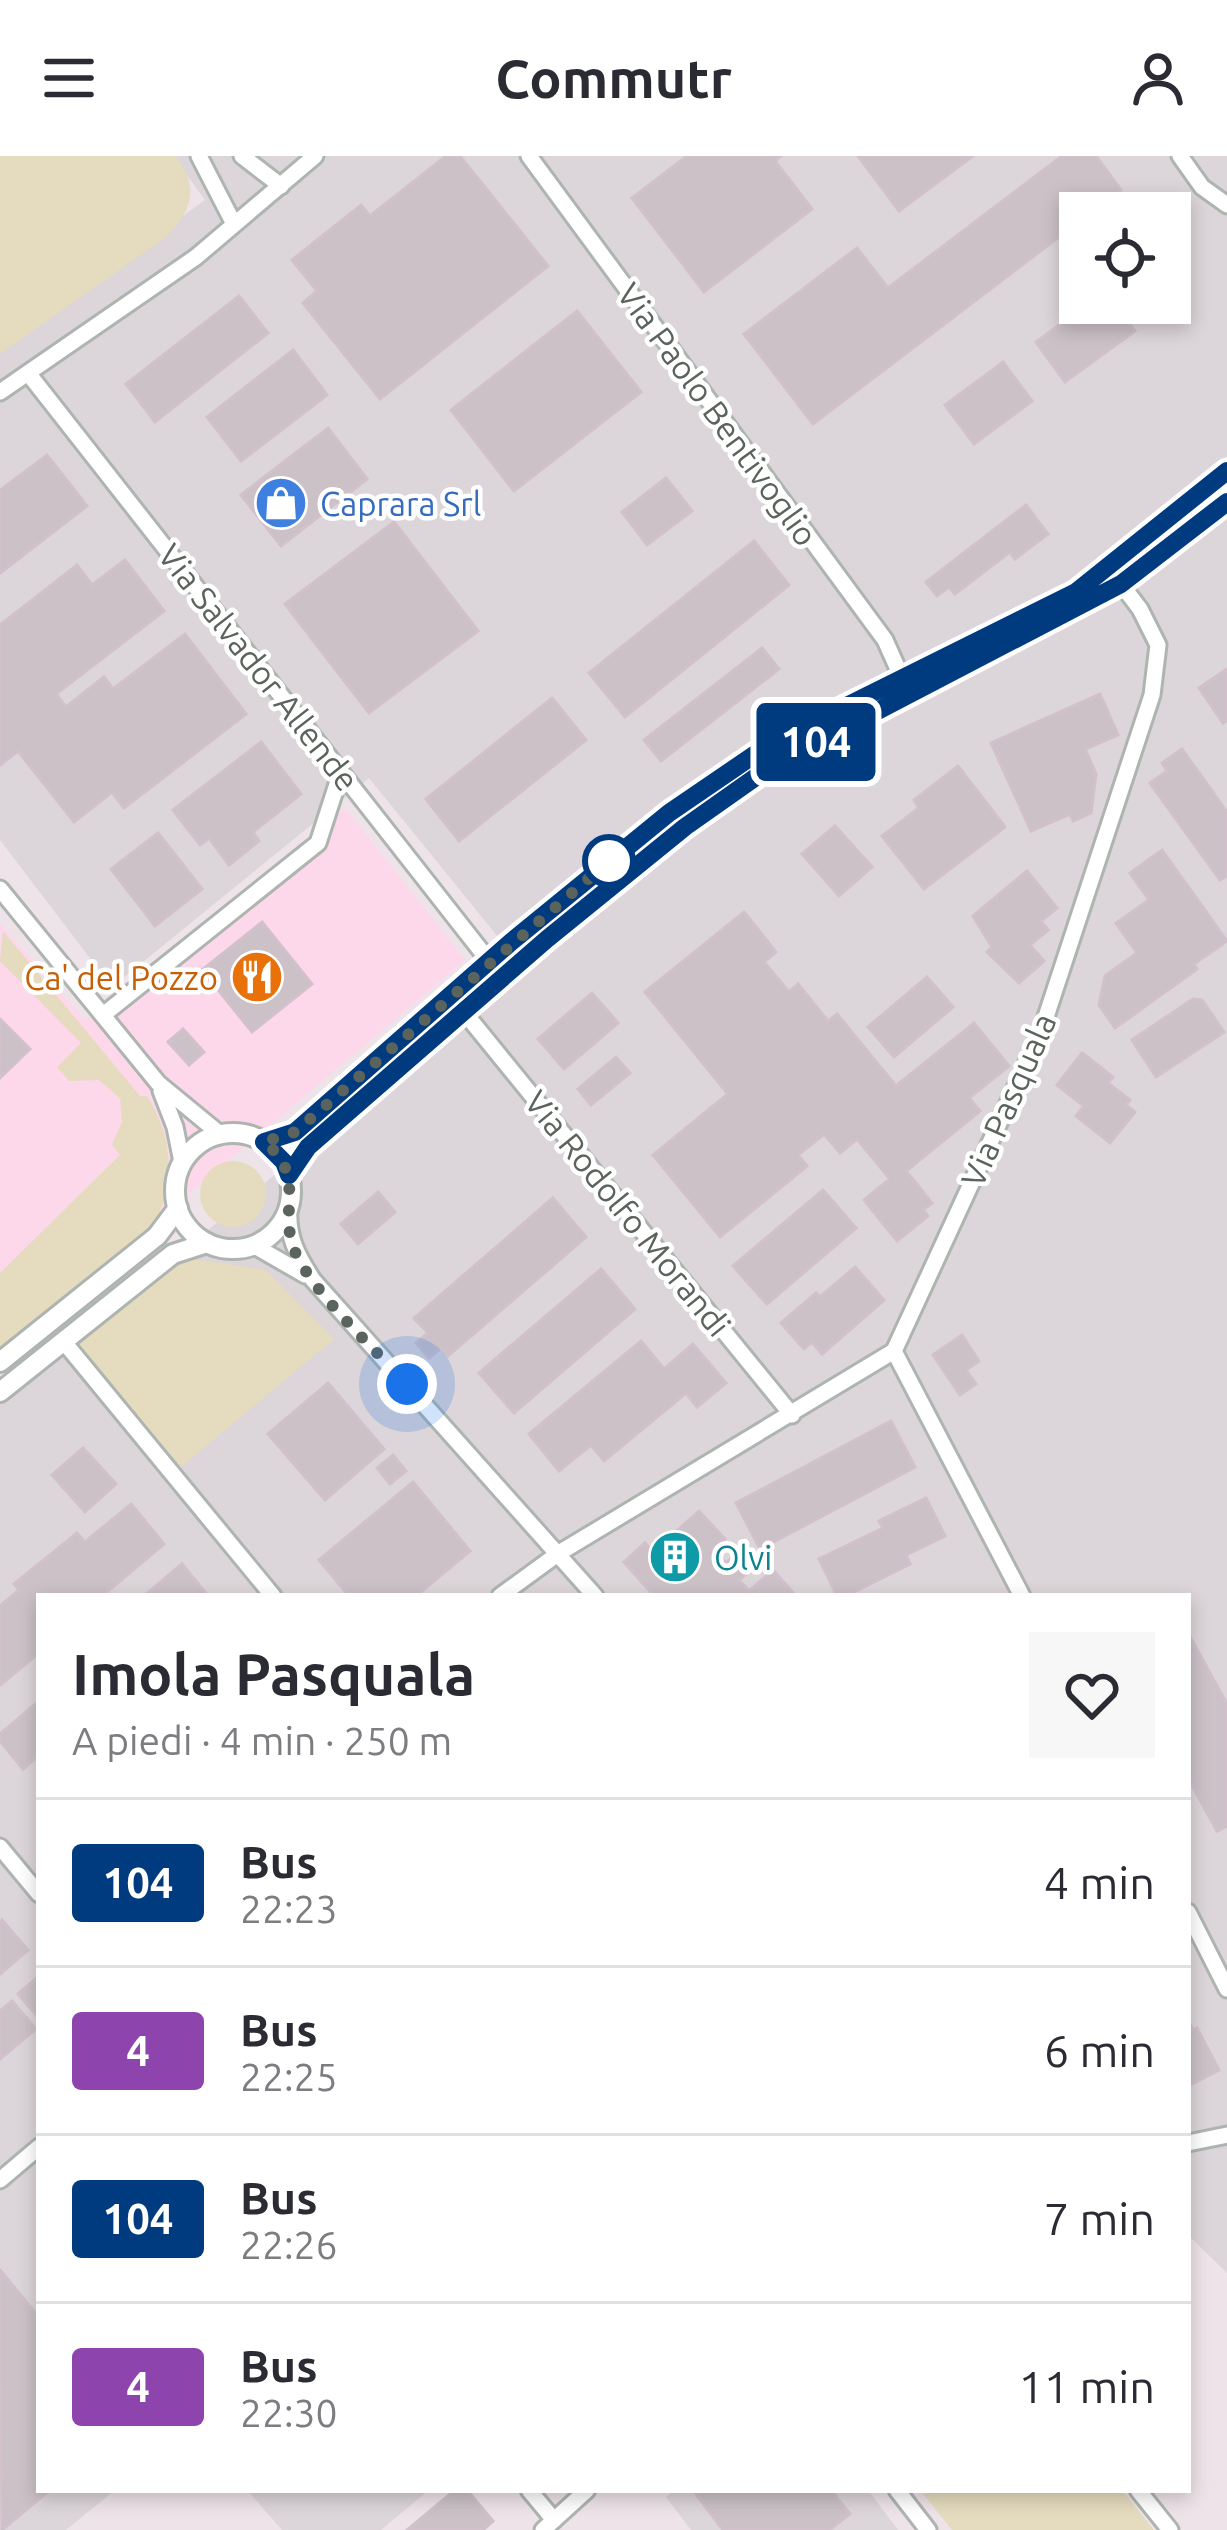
<!DOCTYPE html>
<html lang="it">
<head>
<meta charset="utf-8">
<style>
	:root { --surface:#fff; --page:#f7f7f7; --text:#2b2b33; --muted:#7c7c81; --line:#e1e1e2 }
	body { margin:0; font-family:Ubuntu,sans-serif; background:var(--page); color:var(--text); height:100vh; display:flex; flex-direction:column; font-size:45px; white-space:nowrap }
	* { box-sizing:border-box; margin:0 }
	p { font-size:39px; color:var(--muted) }
	.icon { flex:none; width:66px; height:66px; fill:none; stroke:currentColor; stroke-width:2; stroke-linecap:round; stroke-linejoin:round }
	.map { position:relative; flex:1; overflow:hidden }
	.side { position:absolute; left:36px; top:1437px; width:1155px; height:900px; display:flex; flex-direction:column; background:var(--surface); border-radius:0px; box-shadow:0 6px 18px #0003 }
	.side>* { flex:none }
	.badge { padding:0 24px; border-radius:9px; font-size:42px; line-height:78px }
	.tools { position:absolute; left:1059px; top:36px; display:grid; gap:24px }
	.tools a { display:grid; place-items:center; width:132px; height:132px; border-radius:0px; background:var(--surface); box-shadow:0 6px 18px #0003; font-size:60px }
	.you { position:absolute; width:60px; height:60px; margin:-30px; border:9px solid #fff; border-radius:50%; background:#1a73e8; box-shadow:0 0 0 18px #1a73e833 }
	.map>.badge { position:absolute; translate:-50% -50%; box-shadow:0 0 0 6px #fff }
	.round { display:grid; place-items:center; flex:none; width:126px; height:126px; border-radius:0px; background:var(--page) }
	.summary { display:flex; align-items:center; justify-content:space-between; height:204px; padding:0 36px }
	h1 { font-size:57px; font-weight:600; line-height:90px }
	ul { padding:0; list-style:none }
	li { display:flex; align-items:center; gap:36px; height:168px; padding:0 36px; border-top:3px solid var(--line) }
	li div { flex:1 }
	li b { display:block; font-size:45px }
	li em { font-style:normal }
	li .badge { min-width:132px; font-weight:700; text-align:center }
	header { display:flex; justify-content:space-between; align-items:center; height:156px; padding:0 36px; background:var(--surface); font-size:54px; font-weight:600 }
	.map>svg:first-child { display:block }
</style>
</head>
<body>
<header><svg class="icon" aria-label="menu" viewBox="0 0 24 24"><path d="M4 6h16M4 12h16M4 18h16"/></svg>Commutr<svg class="icon" aria-label="person" viewBox="0 0 24 24"><circle cx="12" cy="8" r="4"/><path d="M4 21q1-7 8-7t8 7"/></svg></header>
<div class="map">
<svg width="1227" height="2374" viewBox="0 0 1227 2374">
	<rect width="100%" height="100%" fill="#eee3e8"/>
	<path fill="#fdd8eb" d="M345 652 465 804 0 1198V767L85 864Z"/>
	<g fill="#dcd5d9" fill-rule="evenodd">
		<path d="M173 0H1227V2117L1188 2079V1440H39V2334H115L66 2374H0V1246L524 813 369 622 112 831 0 684V193L205 44ZM1080 57H1170V147H1080Z"/>
		<path d="M247 2334H429L381 2374H282Z"/>
		<path d="M674 2334H868L898 2374H691L666 2341Z"/>
	</g>
	<g fill="#e5dbbf">
		<path d="M0 0H176C200 32 192 56 165 82L0 198Z"/>
		<path d="M3 775 140 940H147C173 981 176 1024 155 1067L0 1198V1117L120 999 112 988 122 966 120 942 99 924 69 925 57 911 81 887 0 805Z"/>
		<circle cx="233" cy="1038" r="33"/>
		<path d="M181 1101 266 1114 334 1183 181 1311 78 1190Z"/>
		<path d="M920 2334H1122L1154 2374H952Z"/>
	</g>
	<g fill="#cbc1c7" stroke="#d2c1cb" stroke-width="3">
		<path d="M446 0H460L548 110 380 243 303 147 317 135 292 104 361 49 370 60Z"/>
		<path d="M687 0H781L775 5 812 53 704 136 632 42Z"/>
		<path d="M858 0H973L899 55Z"/>
		<path d="M1062 0H1096L1121 34 1090 57H1080V65L813 268 744 178 857 92 888 132Z"/>
		<path d="M239 140 268 177 155 266 126 228Z"/>
		<path d="M1089 147H1114L1135 175 1065 226 1036 186Z"/>
		<path d="M577 155 641 236 514 335 451 254Z"/>
		<path d="M293 194 327 239 241 305 207 261Z"/>
		<path d="M1003 206 1032 245 974 288 945 249Z"/>
		<path d="M328 272 367 323 281 390 241 339Z"/>
		<path d="M47 299 87 350 0 417V334Z"/>
		<path d="M666 322 692 355 647 389 622 356Z"/>
		<path d="M1026 349 1048 378 1015 403 1010 396 955 438 949 431 937 440 926 426Z"/>
		<path d="M394 366 478 475 369 557 285 448Z"/>
		<path d="M754 385 789 429 625 561 589 517Z"/>
		<path d="M125 404 164 455 56 538 66 551 104 521 113 533 185 478 246 558 124 652 112 636 74 666 18 595 0 609V469L77 409 92 429Z"/>
		<path d="M762 492 779 513 661 605 644 584Z"/>
		<path d="M1227 513V564L1223 567 1199 532Z"/>
		<path d="M1100 538 1118 579 1085 593 1096 618 1091 657 1073 665 1070 658 1031 675 991 587Z"/>
		<path d="M552 542 586 584 459 685 426 643Z"/>
		<path d="M261 586 301 638 253 676 259 685 229 709 209 682 200 689 173 654Z"/>
		<path d="M1182 593 1227 656V720L1220 724 1150 627 1167 615 1162 607Z"/>
		<path d="M958 610 1005 671 924 733 882 680 919 652 914 644Z"/>
		<path d="M835 670 872 711 839 740 802 698Z"/>
		<path d="M158 677 202 733 155 770 111 713Z"/>
		<path d="M1162 694 1227 785 1194 808 1197 813 1115 872 1099 849 1105 820 1137 797 1116 767 1149 744 1130 717Z"/>
		<path d="M1027 715 1057 752 1041 765 1048 774 1030 789 1044 805 1019 827 987 796 992 791 973 760Z"/>
		<path d="M744 756 776 796 764 806 789 836 798 828 828 865 837 858 896 930 974 867 1009 910 969 942 980 955 906 1015 932 1047 923 1054 928 1060 897 1085 864 1044 890 1023 857 983 840 997 824 978 798 999 807 1010 720 1081 653 999 728 938 645 836Z"/>
		<path d="M262 766 312 828 252 876 202 814Z"/>
		<path d="M927 821 953 851 894 901 868 871Z"/>
		<path d="M592 837 618 867 564 913 538 883Z"/>
		<path d="M1193 843 1202 844 1224 876 1156 921 1132 884Z"/>
		<path d="M0 863 30 893 0 922Z"/>
		<path d="M183 873 204 896 189 909 168 886Z"/>
		<path d="M1082 897 1113 921 1108 927 1130 944 1126 949 1135 956 1110 987 1076 960 1084 950 1057 929Z"/>
		<path d="M616 901 630 917 591 949 578 933Z"/>
		<path d="M823 1034 856 1072 767 1148 733 1110Z"/>
		<path d="M378 1036 395 1056 358 1088 341 1068Z"/>
		<path d="M553 1042 586 1081 448 1200 441 1192 429 1202 416 1187 428 1177 414 1162Z"/>
		<path d="M855 1111 884 1144 822 1198 812 1186 804 1193 781 1167 816 1137 820 1141Z"/>
		<path d="M601 1113 635 1153 514 1257 479 1217Z"/>
		<path d="M962 1179 979 1205 966 1214 976 1228 960 1239 933 1199Z"/>
		<path d="M641 1185 664 1213 693 1188 726 1227 697 1251 686 1237 604 1305 591 1289 559 1315 529 1278Z"/>
		<path d="M328 1227 384 1293 325 1344 268 1278Z"/>
		<path d="M891 1265 915 1311 760 1393 736 1347Z"/>
		<path d="M83 1292 116 1328 85 1356 52 1319Z"/>
		<path d="M393 1299 406 1315 390 1328 377 1312Z"/>
		<path d="M413 1326 470 1395 416 1440H349L319 1404Z"/>
		<path d="M926 1342 945 1380 906 1399 910 1408 846 1440H837L819 1403 883 1372 879 1365Z"/>
		<path d="M131 1348 164 1388 102 1440H39V1497L0 1529V1450L19 1434 14 1428 77 1377 85 1386Z"/>
		<path d="M699 1355 725 1383 713 1393 726 1407 738 1397 752 1413 739 1424 749 1435 773 1414 796 1440H654L624 1406 645 1387 653 1396Z"/>
		<path d="M182 1408 208 1440H144Z"/>
		<path d="M1188 1477 1227 1548V1670L1217 1675 1188 1622Z"/>
		<path d="M39 1545V1599L23 1613 0 1585V1578Z"/>
		<path d="M2 1764 28 1794 0 1818V1766Z"/>
		<path d="M39 1820V1862L18 1838Z"/>
		<path d="M12 1845 36 1873 0 1903V1855Z"/>
		<path d="M1190 1868 1193 1874 1197 1872 1219 1914 1188 1930Z"/>
		<path d="M0 2114 39 2161V2334H50L2 2374Z"/>
		<path d="M455 2334H467L493 2365 483 2374H407Z"/>
		<path d="M701 2334H831L850 2358 829 2374H723L696 2338Z"/>
	</g>
	<g fill="none" stroke-linecap="round" stroke-linejoin="round">
		<g stroke="#aeb5b1" stroke-width="21">
			<g id="minor">
				<path d="M199 0 234 68"/>
				<path d="M242 0 281 30"/>
				<path d="M529 0 885 484 901 520"/>
				<path d="M1180 0 1202 31 1227 49"/>
				<path d="M28 217 489 805"/>
				<path d="M0 236 196 101 315 0"/>
				<path d="M0 733 158 927 220 978"/>
				<path d="M464 856 792 1259"/>
				<path d="M103 859 318 687 341 616"/>
				<path d="M161 935 175 971 182 1006"/>
				<path d="M289 1051C287 1081 297 1099 313 1124L595 1440"/>
				<path d="M253 1089 305 1119"/>
				<path d="M64 1186 273 1440"/>
				<path d="M500 1440 559 1397 894 1195"/>
				<path d="M1022 1440 894 1195 1041 876 1152 539 1158 489 1140 453 1121 428"/>
				<path d="M0 1691 39 1738"/>
				<path d="M1188 1756 1227 1833"/>
				<path d="M1188 1987 1227 1979"/>
				<path d="M0 2024 39 1991"/>
				<path d="M529 2334 554 2364"/>
				<path d="M897 2334 928 2374"/>
				<path d="M1138 2334 1170 2374"/>
				<path d="M543 2374 587 2334"/>
			</g>
		</g>
		<g stroke="#aeb5b1" stroke-width="24">
			<g id="tertiary">
				<circle cx="233" cy="1035" r="58"/>
				<path d="M264 985 295 976 489 805 669 657 769 588 1076 436 1227 315"/>
				<path d="M289 1019 308 991 547 783 685 671 770 612 1121 428 1227 346"/>
				<path d="M0 1206 157 1080 178 1052"/>
				<path d="M0 1236 173 1098 207 1087"/>
			</g>
		</g>
		<use href="#minor" stroke="#fff" stroke-width="15"/>
		<use href="#tertiary" stroke="#fff" stroke-width="18"/>
	</g>
	<g fill="none" stroke-linecap="round" stroke-linejoin="round">
		<g stroke="#fff" stroke-width="27">
			<path id="line" d="M1227 315 1076 436 770 588 669 657 511 786 295 976 264 986 284 1006 289 1019 308 991 547 783 685 671 770 611 1121 428 1227 346"/>
		</g>
		<use href="#line" stroke="#003b80" stroke-width="18"/>
		<path stroke="#5b635d" stroke-width="12" stroke-dasharray="0 21.6" d="M407 1228C375 1193 316 1140 296 1098 276 1055 309 1021 264 986L295 976 609 705"/>
	</g>
	<defs>
		<g id="shop-disc" transform="scale(2.7)"><circle r="9.5" fill="#3f7fe0" stroke="#fff"/><path d="M-5-2.5h2.3a2.7 3.5 0 0 1 5.4 0H5L5.5 6h-11ZM-1.5-2.5h3a1.5 2.3 0 0 0-3 0Z" fill="#fff"/></g>
		<g id="restaurant-disc" transform="scale(2.7)"><circle r="9.5" fill="#e8710a" stroke="#fff"/><path d="M-5-6h1v4h1v-4h1v4h1v-4h1v5L-1.5 .5V6h-2V.5L-5-1ZM5-6V6H3V1.5H1.5Q1.5-4 5-6Z" fill="#fff"/></g>
		<g id="building-disc" transform="scale(2.7)"><circle r="9.5" fill="#0f9aa8" stroke="#fff"/><path d="M-4-6H4V6H1V3H-1V6H-4ZM-2.5-4.3h1.7v1.8h-1.7ZM.8-4.3h1.7v1.8H.8ZM-2.5-1h1.7V.8h-1.7ZM.8-1h1.7V.8H.8Z" fill="#fff"/></g>
	</defs>
	<g fill-rule="evenodd">
		<use href="#shop-disc" x="281" y="347"/>
		<use href="#restaurant-disc" x="257" y="821"/>
		<use href="#building-disc" x="675" y="1401"/>
	</g>
	<circle fill="#fff" stroke="#003b80" stroke-width="6" cx="609" cy="705" r="24"/>
	<g text-anchor="middle" dominant-baseline="central" stroke-width="9" stroke-linejoin="round" paint-order="stroke">
		<g font-size="33" fill="#5b635d" stroke="#fff">
			<text transform="translate(718 258) rotate(54)">Via Paolo Bentivoglio</text>
			<text transform="translate(259 511) rotate(52)">Via Salvador Allende</text>
			<text transform="translate(1008 944) rotate(-66)">Via Pasquala</text>
			<text transform="translate(628 1057) rotate(51)">Via Rodolfo Morandi</text>
		</g>
		<g font-size="33" fill="#366cbe" stroke="#fff" text-anchor="start">
			<text x="320" y="347">Caprara Srl</text>
		</g>
		<g font-size="33" fill="#c56008" stroke="#fff" text-anchor="end">
			<text x="218" y="821">Ca' del Pozzo</text>
		</g>
		<g font-size="33" fill="#0d838f" stroke="#fff" text-anchor="start">
			<text x="714" y="1401">Olvi</text>
		</g>
	</g>
</svg>
<div class="tools">
<a><svg class="icon" aria-label="locate" viewBox="0 0 24 24"><circle cx="12" cy="12" r="6"/><path d="M12 2v4M12 18v4M2 12h4M18 12h4"/></svg></a>
</div>
<div class="you" style="left:407px;top:1228px"></div>
<b class="badge" style="left:816px;top:586px;background:#003b80;color:#fff">104</b>
<section class="side">
<div class="summary"><div><h1>Imola Pasquala</h1><p>A piedi · 4 min · 250 m</p></div><a class="round"><svg class="icon" aria-label="heart" viewBox="0 0 24 24"><path d="M12 20l-8-8c-3-5 5-10 8-4 3-6 11-1 8 4z"/></svg></a></div>
<ul>
<li><span class="badge" style="background:#003b80;color:#fff">104</span><div><b>Bus</b><p>22:23</p></div><em>4 min</em></li>
<li><span class="badge" style="background:#8e44ad;color:#fff">4</span><div><b>Bus</b><p>22:25</p></div><em>6 min</em></li>
<li><span class="badge" style="background:#003b80;color:#fff">104</span><div><b>Bus</b><p>22:26</p></div><em>7 min</em></li>
<li><span class="badge" style="background:#8e44ad;color:#fff">4</span><div><b>Bus</b><p>22:30</p></div><em>11 min</em></li>
</ul>
</section>
</div>
</body>
</html>
